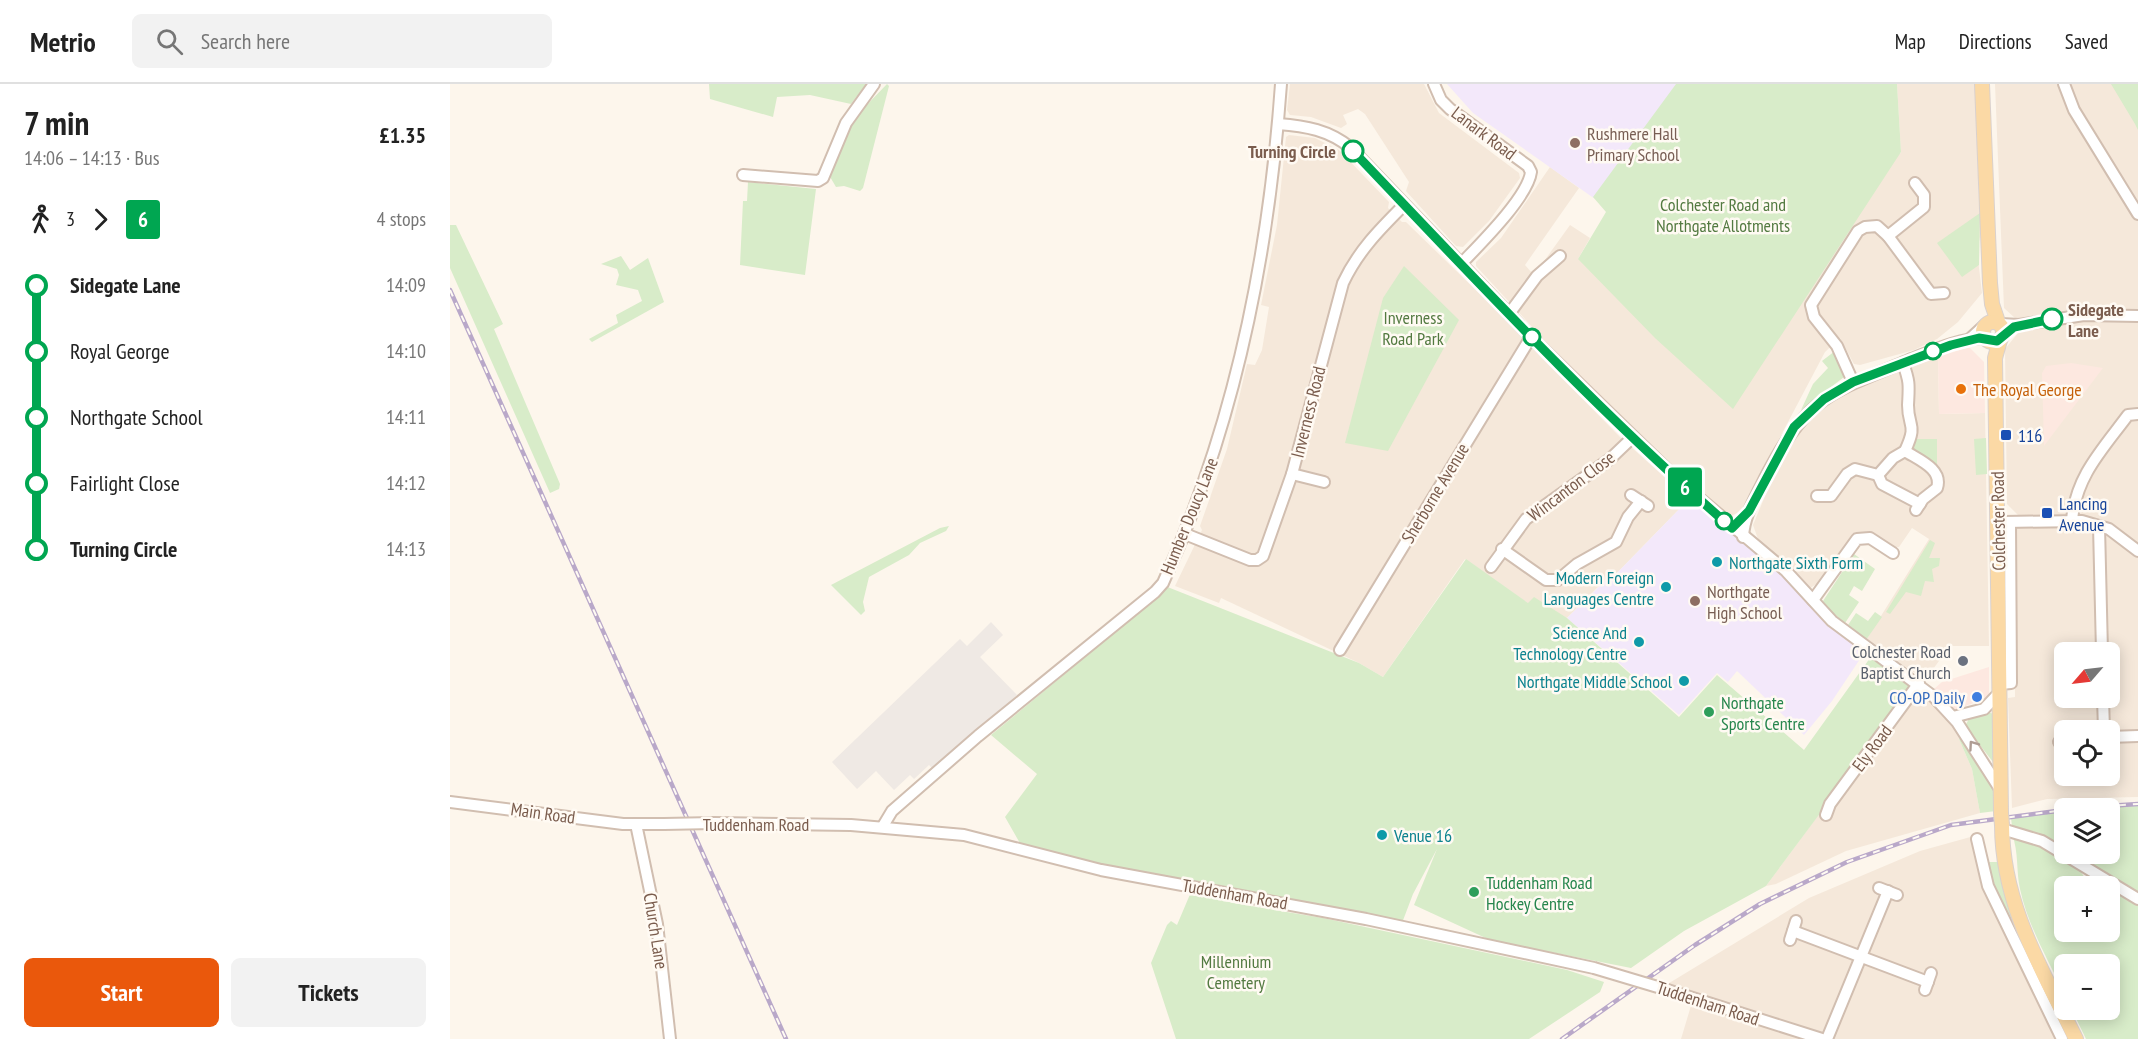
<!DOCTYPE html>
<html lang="en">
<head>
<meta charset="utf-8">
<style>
	:root { --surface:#fff; --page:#f2f2f2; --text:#222; --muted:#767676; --line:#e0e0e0; --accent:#ea580c }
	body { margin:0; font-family:"PT Sans Narrow",sans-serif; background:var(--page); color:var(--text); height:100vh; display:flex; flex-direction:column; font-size:22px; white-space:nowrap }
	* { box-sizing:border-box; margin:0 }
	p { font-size:20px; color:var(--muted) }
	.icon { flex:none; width:33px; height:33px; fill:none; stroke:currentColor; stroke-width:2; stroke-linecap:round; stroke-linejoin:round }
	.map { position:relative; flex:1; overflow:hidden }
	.drawer { display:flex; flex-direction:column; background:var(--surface); width:450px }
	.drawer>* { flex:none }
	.badge { padding:0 12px; border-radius:4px; font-size:21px; line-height:39px }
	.needle { width:39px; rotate:242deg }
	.tools { position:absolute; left:1604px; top:558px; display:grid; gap:12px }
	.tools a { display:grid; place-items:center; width:66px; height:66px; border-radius:9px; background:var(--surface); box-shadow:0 3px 15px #0003; font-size:30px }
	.map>.badge { position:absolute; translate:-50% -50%; box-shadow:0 0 0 3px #fff }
	.legs { display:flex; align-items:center; gap:9px; height:66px; padding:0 24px; font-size:20px }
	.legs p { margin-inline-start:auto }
	.summary { display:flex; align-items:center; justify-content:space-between; height:102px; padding:0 24px }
	h1 { font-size:33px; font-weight:700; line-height:45px }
	.button { display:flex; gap:12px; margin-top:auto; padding:12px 24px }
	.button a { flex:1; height:69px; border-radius:9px; background:var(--accent); color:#fff; font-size:24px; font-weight:700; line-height:69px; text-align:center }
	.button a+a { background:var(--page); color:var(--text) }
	ul { padding:0 24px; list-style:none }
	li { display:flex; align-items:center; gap:21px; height:66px; font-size:22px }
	li i { display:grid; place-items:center; width:9px; height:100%; margin:0 8px; background:currentColor }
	li i::after { content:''; width:15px; height:15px; margin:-8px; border:4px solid; border-radius:50%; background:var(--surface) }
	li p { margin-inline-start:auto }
	li:first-child i { background:linear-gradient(#0000 50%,currentColor 0) }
	li:last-child i { background:linear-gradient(currentColor 50%,#0000 0) }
	header { display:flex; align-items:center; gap:36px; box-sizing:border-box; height:84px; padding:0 30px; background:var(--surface); border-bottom:2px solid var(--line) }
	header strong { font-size:28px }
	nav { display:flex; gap:33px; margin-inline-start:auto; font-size:21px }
	.search { width:420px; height:54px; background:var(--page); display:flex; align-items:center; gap:15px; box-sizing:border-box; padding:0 21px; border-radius:9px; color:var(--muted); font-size:22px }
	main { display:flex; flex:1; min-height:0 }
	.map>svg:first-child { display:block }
</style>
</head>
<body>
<header>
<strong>Metrio</strong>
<div class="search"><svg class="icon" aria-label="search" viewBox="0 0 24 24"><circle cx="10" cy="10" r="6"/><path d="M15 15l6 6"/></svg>Search here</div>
<nav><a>Map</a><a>Directions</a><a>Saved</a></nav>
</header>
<main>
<section class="drawer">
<div class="summary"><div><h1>7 min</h1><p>14:06 – 14:13 · Bus</p></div><b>£1.35</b></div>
<div class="legs"><svg class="icon" aria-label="walk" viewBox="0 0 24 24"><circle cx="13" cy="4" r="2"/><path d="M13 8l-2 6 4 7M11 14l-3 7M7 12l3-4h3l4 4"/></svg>3<svg class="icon" aria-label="forward" viewBox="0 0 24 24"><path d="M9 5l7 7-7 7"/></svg><b class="badge" style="background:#00a651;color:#fff">6</b><p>4 stops</p></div>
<ul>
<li><i style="color:#00a651"></i><b>Sidegate Lane</b><p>14:09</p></li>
<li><i style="color:#00a651"></i><span>Royal George</span><p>14:10</p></li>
<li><i style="color:#00a651"></i><span>Northgate School</span><p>14:11</p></li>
<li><i style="color:#00a651"></i><span>Fairlight Close</span><p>14:12</p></li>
<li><i style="color:#00a651"></i><b>Turning Circle</b><p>14:13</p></li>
</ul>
<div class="button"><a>Start</a><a>Tickets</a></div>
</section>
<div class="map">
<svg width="1688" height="955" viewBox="0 0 1688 955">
	<rect width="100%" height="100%" fill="#fdf6ec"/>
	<g fill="#f5e8da" fill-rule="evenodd">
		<path d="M840 0H974L989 29 1069 89 1070 94 1039 137 1013 163 1006 162 956 107 959 98 915 30 908 25 893 31 897 40 891 44 861 33 840 31 837 26Z"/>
		<path d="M1447 0H1525L1530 153 1527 167 1532 209 1508 238 1487 255 1464 266 1410 281 1404 280 1390 254 1375 268 1291 427 1279 433 1202 363 1107 270 1026 182V178L1051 154 1100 83 1129 104 1075 181 1082 189 1092 180 1120 141 1140 154 1128 175 1451 69Z"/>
		<path d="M1545 0H1688V713L1597 715 1562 724 1558 614 1565 613 1564 447 1569 443 1568 431 1557 420 1555 265 1568 249 1566 235 1554 224ZM1614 568H1659V614H1614ZM1614 646H1659V692H1614Z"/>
		<path d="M839 51 865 54 889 66 939 118 938 124 952 138H956L1028 208 1170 353 1239 415 1165 491 1162 489 1117 534 1079 520 1015 475 933 593 909 579 771 514 769 519 725 502 752 446 750 442 777 365 797 280 805 281 812 266 819 223 811 221 827 141 836 53Z"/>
		<path d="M1488 273 1489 330 1535 329 1539 562H1500L1475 596 1416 556 1479 455 1462 444 1449 463H1444L1420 448 1407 449 1401 455 1372 497 1360 504 1308 455 1303 441 1320 400 1347 352 1376 321 1412 301Z"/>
		<path d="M1469 605 1492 626 1512 653 1509 655 1522 685 1530 729 1396 767 1326 800 1316 802 1441 632Z"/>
		<path d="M1524 752 1536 798 1612 955H1231L1243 915 1211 904 1359 814 1470 767Z"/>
	</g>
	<g fill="#fde8e0">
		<path d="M1519 263 1534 278 1535 329 1489 330 1488 273Z"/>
		<path d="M1621 279 1653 284 1594 362 1592 289 1596 282Z"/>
		<path d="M1539 583V613L1505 626 1484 605 1492 598Z"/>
	</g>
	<path fill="#efe9e4" d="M541 538 553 551 530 573 567 611 486 688 479 681 464 695 460 691 444 706 426 687 407 705 382 678 510 555 517 562Z"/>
	<g fill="#f3e8fa">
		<path d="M997 0H1227L1145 115 1023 29Z"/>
		<path d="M1239 415 1330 489 1376 539 1414 569 1382 617 1354 651 1287 587 1278 598 1267 589 1229 631 1117 534 1163 489 1165 491Z"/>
	</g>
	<g fill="#d8ecc9" fill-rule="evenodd">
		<path d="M259 0H416L401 20 360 11 327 13 323 33 260 15Z"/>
		<path d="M437 0 439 2 413 104 410 107 394 102 386 103 379 91 396 50 411 27Z"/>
		<path d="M1226 0H1447L1451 68 1283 325 1205 254 1128 175 1156 128 1143 113Z"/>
		<path d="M1661 0H1688V46L1685 40Z"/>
		<path d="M298 98 366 105 355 191 290 181 293 117H297Z"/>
		<path d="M1530 129 1529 181 1512 193 1487 159Z"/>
		<path d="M0 141H6L53 240 44 245 110 400 109 405 100 409 0 184Z"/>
		<path d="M171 172 180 186 198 174 214 218 142 258 139 255 168 239 166 231 192 217 188 206 166 201 169 191 167 185 151 180Z"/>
		<path d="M954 182 1009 236 938 367 895 359 933 214Z"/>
		<path d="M1385 267 1394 293 1351 326 1363 300 1378 284 1372 277Z"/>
		<path d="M1536 354 1537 390 1526 391 1524 355Z"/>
		<path d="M1466 355H1487V385L1463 367Z"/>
		<path d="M499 442 496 447 470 459 459 471 419 493 413 518 415 527 411 531 381 501 490 444Z"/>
		<path d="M1480 456 1485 459 1479 474H1490L1489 482 1482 485 1484 498 1475 497 1471 512 1456 508 1440 530 1436 528Z"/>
		<path d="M1404 470 1425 485 1412 507 1404 502 1399 511 1409 518 1395 539 1376 523 1373 517Z"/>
		<path d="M1016 475 1078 519 1084 513 1117 534 1229 633 1267 591 1354 666 1420 574 1464 603 1316 802 1234 847 1181 884 1040 856 964 821 987 765 963 810 952 839 649 781 571 761 555 733 587 690 541 651 708 513 715 502 909 579 933 593Z"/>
		<path d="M1425 528 1432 533 1416 556 1398 541 1406 529 1418 537Z"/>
		<path d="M1536 627 1543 630 1545 678H1543L1515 642 1520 633Z"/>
		<path d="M1512 653 1543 699 1546 727 1530 729 1522 685 1509 655Z"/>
		<path d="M1688 720V810L1620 770H1659V724H1627Z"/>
		<path d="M1614 726V766L1590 752 1562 742 1561 734Z"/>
		<path d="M1562 750C1584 758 1630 774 1636 798L1639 797 1641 792 1688 819V955H1636L1622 926H1659V880H1614V909C1598 876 1578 842 1570 805 1566 787 1569 769 1562 750ZM1614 802H1659V848H1614Z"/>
		<path d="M1535 778H1549L1568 856 1547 816Z"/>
		<path d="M741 808 783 819 873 834 1117 886 1154 898 1150 908 1079 955H726L701 879 717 841 721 837 727 841Z"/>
	</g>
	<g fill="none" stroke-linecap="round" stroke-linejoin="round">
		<g stroke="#d1beb0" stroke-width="14">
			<g id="minor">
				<path d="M984 0 991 16 1000 25 1078 82 1081 88C1078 113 1029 161 1011 180"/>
				<path d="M1614 0 1624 26 1688 130"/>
				<path d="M828 40C856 42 879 46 901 64L1081 253 1229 397 1336 487 1382 537 1484 613 1507 638 1550 705"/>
				<path d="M293 91 368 97 373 94 396 39 424 0"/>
				<path d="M1465 99 1474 111V123L1438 152 1481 210 1494 209"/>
				<path d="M1059 230 1087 192 1110 172"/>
				<path d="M1551 240 1569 241 1634 231 1688 232"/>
				<path d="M1521 254 1534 242"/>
				<path d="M1403 298 1387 262 1364 233 1361 221 1408 147 1415 143 1427 142 1438 152"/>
				<path d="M1455 367C1469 376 1493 385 1487 404L1473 415 1466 426"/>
				<path d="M842 390 874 398"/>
				<path d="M1428 391 1432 400 1470 420"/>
				<path d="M1181 411 1198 422"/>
				<path d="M1367 412H1381L1397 390 1405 385 1428 391 1443 374 1455 367C1468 339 1458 344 1458 321 1459 301 1460 299 1453 279"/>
				<path d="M1622 436C1626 392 1652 366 1678 331L1688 330"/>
				<path d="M1554 438 1632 437 1659 445 1688 467"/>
				<path d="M1649 442 1652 568"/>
				<path d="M735 450 800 476H807L813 472 842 390 893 199C908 167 930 145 954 121"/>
				<path d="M1293 453C1294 431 1306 413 1315 394 1357 313 1377 310 1457 277 1482 267 1509 254 1536 254"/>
				<path d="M1052 465 1096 496H1108L1127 480 1166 458 1178 433 1191 417"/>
				<path d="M1041 483 1076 435 1160 375 1183 353"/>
				<path d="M1363 516 1407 455 1420 454 1443 469"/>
				<path d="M890 566 1081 253"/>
				<path d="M1550 600 1561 599 1560 438"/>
				<path d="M1653 614 1654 646"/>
				<path d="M1503 633 1534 625 1550 608"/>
				<path d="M1659 653 1688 652"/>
				<path d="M1609 658 1614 657"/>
				<path d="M0 718 173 740H214"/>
				<path d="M1376 731 1380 720 1469 599"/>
				<path d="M264 739 401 741 514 751 651 786 916 835 1144 884"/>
				<path d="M186 740 207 840 220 955"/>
				<path d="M433 742 442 727 528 652 705 508 713 499C784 344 819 170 831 0"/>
				<path d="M1552 745 1592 757 1688 815"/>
				<path d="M1527 755 1538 802 1612 955"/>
				<path d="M1429 804 1447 811"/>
				<path d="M1343 847 1478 898"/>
				<path d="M1340 856 1346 837"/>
				<path d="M1211 904 1372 955"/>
				<path d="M1475 906 1481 889"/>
				<path d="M1377 955 1438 807"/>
			</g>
		</g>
		<g stroke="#dad1cd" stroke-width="16">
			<g id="major">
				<path d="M1532 0 1540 199 1542 220 1548 238"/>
				<circle cx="1543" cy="248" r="10"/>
				<path d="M1550 256 1545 274 1551 729"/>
				<path d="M1552 741C1552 820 1592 886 1626 955"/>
			</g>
		</g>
		<use href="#minor" stroke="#fff" stroke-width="10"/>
		<use href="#major" stroke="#fbd9a5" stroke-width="14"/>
		<g stroke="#b9a8c9" stroke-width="4.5">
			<g id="rail">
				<path d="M0 206 336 955"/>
				<path d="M1627 724 1688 720"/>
				<path d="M1112 955 1245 861 1310 820 1397 778 1501 741 1614 726"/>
			</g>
		</g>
		<use href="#rail" stroke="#fffaf3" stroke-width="2" stroke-dasharray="7" stroke-linecap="butt"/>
		<g stroke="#d1beb0" stroke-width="14" stroke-linecap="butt">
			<g id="minor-bridge">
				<path d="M214 740 264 739"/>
				<path d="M1144 884 1211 904"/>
			</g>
		</g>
		<g stroke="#dad1cd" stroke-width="16" stroke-linecap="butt">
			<path id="major-bridge" d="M1551 729 1552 741"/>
		</g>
		<use href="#minor-bridge" stroke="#fff" stroke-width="10"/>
		<use href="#major-bridge" stroke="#fbd9a5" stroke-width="14"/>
	</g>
	<defs><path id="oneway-chevron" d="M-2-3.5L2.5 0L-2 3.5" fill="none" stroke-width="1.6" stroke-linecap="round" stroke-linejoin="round" transform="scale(1.5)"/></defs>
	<use stroke="#af9d94" href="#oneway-chevron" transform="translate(1523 661) rotate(-125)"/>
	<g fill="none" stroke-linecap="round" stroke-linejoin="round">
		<g stroke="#fff" stroke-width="14">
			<path id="line-1" d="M903 67C1026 196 1147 327 1282 444L1299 427 1344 343 1374 315 1403 298 1501 261 1529 254 1547 257 1564 243 1602 235"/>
		</g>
		<use href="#line-1" stroke="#00a651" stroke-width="9"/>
	</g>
	<g fill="#8d6e63" stroke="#fffaf3" stroke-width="2">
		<circle cx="1125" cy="59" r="6"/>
		<circle cx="1245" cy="517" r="6"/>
	</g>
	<g fill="#fff" stroke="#00a651" stroke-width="3">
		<circle cx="903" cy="67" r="10"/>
		<circle cx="1602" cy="235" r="10"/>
		<circle cx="1082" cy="253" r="8"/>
		<circle cx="1483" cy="267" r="8"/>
		<circle cx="1274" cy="437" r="8"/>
	</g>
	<circle fill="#e8710a" stroke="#fffaf3" stroke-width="2" cx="1511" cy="305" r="6"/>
	<g fill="#1a4fb4" stroke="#fffaf3" stroke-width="2">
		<rect x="1550" y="345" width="12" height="12" rx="3"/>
		<rect x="1591" y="423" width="12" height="12" rx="3"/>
	</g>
	<g fill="#0f9aa8" stroke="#fffaf3" stroke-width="2">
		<circle cx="1267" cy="478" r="6"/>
		<circle cx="1216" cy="503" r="6"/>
		<circle cx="1189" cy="558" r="6"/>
		<circle cx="1234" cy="597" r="6"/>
		<circle cx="932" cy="751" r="6"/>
	</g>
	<circle fill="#6b7280" stroke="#fffaf3" stroke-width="2" cx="1513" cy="577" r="6"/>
	<circle fill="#3f7fe0" stroke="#fffaf3" stroke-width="2" cx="1527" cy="613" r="6"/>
	<g fill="#2e9e5b" stroke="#fffaf3" stroke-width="2">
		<circle cx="1259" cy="628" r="6"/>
		<circle cx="1024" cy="808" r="6"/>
	</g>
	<g text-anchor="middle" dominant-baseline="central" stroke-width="5" stroke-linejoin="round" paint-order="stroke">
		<g font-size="18" fill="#7a5c4d" stroke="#fffaf3">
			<text transform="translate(1034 49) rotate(37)">Lanark Road</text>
			<text transform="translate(858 328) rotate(-76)">Inverness Road</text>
			<text transform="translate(1121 402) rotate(-37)">Wincanton Close</text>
			<text transform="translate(985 409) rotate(-59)">Sherborne Avenue</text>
			<text transform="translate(739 432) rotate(-68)">Humber Doucy Lane</text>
			<text transform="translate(1548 437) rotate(-91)">Colchester Road</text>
			<text transform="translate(1422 664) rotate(-53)">Ely Road</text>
			<text transform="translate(93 729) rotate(8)">Main Road</text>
			<text x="306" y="740">Tuddenham Road</text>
			<text transform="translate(785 810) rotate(10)">Tuddenham Road</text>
			<text transform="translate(206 847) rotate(81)">Church Lane</text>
			<text transform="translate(1258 919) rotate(18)">Tuddenham Road</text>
		</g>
		<g font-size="18" fill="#785e54" stroke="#fffaf3" text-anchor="start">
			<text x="1137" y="49">Rushmere Hall<tspan x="1137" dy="21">Primary School</tspan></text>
			<text x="1257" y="507">Northgate<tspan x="1257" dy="21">High School</tspan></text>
		</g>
		<g font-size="18" font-weight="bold" fill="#7a5c4d" stroke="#fffaf3" text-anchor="end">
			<text x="886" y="67">Turning Circle</text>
			<text x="1618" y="225" text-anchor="start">Sidegate<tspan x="1618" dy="21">Lane</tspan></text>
		</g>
		<g font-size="18" fill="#537a41" stroke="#fffaf3">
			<text x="1273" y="120">Colchester Road and<tspan x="1273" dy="21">Northgate Allotments</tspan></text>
			<text x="963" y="233">Inverness<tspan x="963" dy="21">Road Park</tspan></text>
			<text x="786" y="877">Millennium<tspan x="786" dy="21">Cemetery</tspan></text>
		</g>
		<g font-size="18" fill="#c56008" stroke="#fffaf3" text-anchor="start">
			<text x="1523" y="305">The Royal George</text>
		</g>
		<g font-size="18" fill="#164399" stroke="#fffaf3" text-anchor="start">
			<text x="1568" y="351">116</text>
			<text x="1609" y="419">Lancing<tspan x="1609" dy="21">Avenue</tspan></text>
		</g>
		<g font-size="18" fill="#0d838f" stroke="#fffaf3" text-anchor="end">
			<text x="1279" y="478" text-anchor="start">Northgate Sixth Form</text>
			<text x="1204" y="493">Modern Foreign<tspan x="1204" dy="21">Languages Centre</tspan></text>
			<text x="1177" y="548">Science And<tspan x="1177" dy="21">Technology Centre</tspan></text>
			<text x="1222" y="597">Northgate Middle School</text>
			<text x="944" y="751" text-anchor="start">Venue 16</text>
		</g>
		<g font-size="18" fill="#5b616d" stroke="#fffaf3" text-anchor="end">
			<text x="1501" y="567">Colchester Road<tspan x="1501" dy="21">Baptist Church</tspan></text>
		</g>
		<g font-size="18" fill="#366cbe" stroke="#fffaf3" text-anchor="end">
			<text x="1515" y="613">CO-OP Daily</text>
		</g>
		<g font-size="18" fill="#27864d" stroke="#fffaf3" text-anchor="start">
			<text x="1271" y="618">Northgate<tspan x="1271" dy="21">Sports Centre</tspan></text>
			<text x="1036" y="798">Tuddenham Road<tspan x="1036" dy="21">Hockey Centre</tspan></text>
		</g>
	</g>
</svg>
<div class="tools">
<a><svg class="needle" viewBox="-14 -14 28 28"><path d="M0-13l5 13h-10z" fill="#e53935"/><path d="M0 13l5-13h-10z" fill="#767676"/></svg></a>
<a><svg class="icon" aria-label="locate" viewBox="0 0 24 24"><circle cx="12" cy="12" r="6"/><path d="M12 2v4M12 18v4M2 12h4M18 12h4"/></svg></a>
<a><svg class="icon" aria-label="layers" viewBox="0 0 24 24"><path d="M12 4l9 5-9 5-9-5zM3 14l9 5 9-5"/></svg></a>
<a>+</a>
<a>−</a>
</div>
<b class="badge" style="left:1235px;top:403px;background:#00a651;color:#fff">6</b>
</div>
</main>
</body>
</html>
